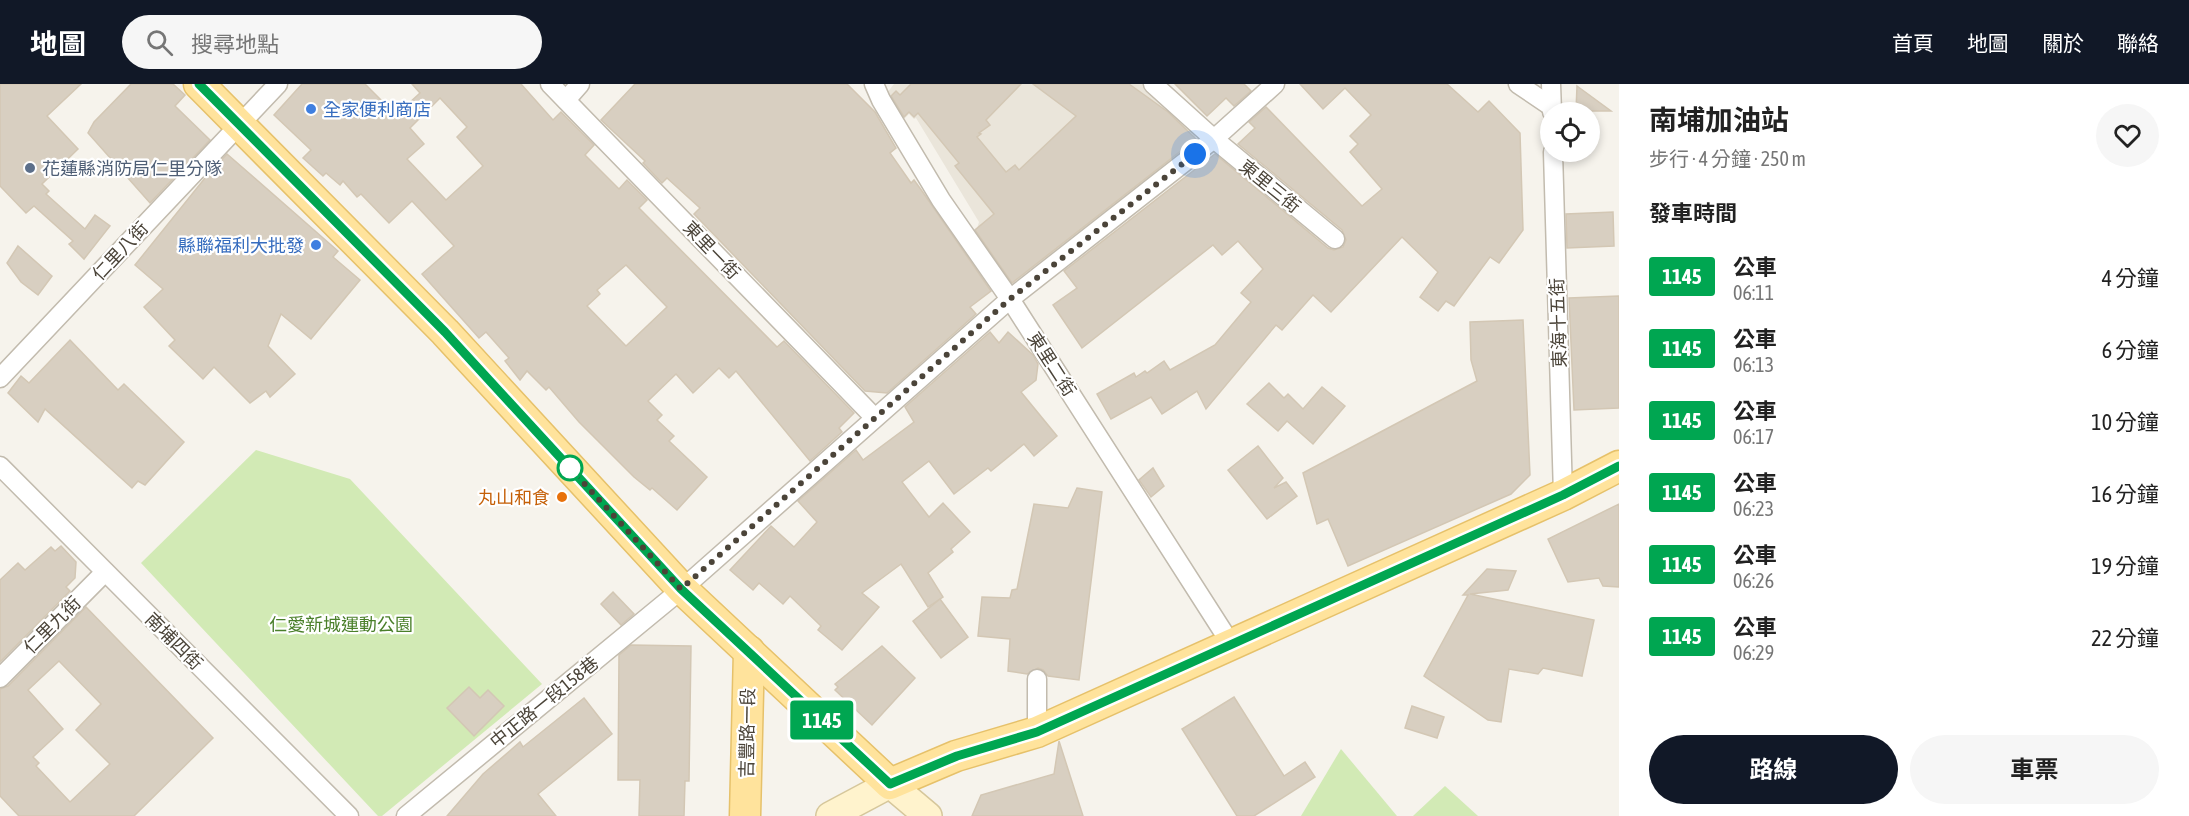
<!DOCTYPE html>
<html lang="zh-TW">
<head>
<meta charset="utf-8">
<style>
	:root { --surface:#fff; --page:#f6f6f6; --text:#222; --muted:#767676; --accent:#111827 }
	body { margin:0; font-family:"Asap Condensed","Noto Sans TC",sans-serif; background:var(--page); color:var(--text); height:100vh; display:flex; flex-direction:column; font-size:22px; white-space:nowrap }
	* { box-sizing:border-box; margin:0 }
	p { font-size:20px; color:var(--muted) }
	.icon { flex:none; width:33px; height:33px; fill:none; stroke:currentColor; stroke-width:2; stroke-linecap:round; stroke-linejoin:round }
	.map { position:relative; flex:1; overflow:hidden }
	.side { display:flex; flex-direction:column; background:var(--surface); width:570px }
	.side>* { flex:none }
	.badge { padding:0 12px; border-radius:4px; font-size:21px; line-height:39px }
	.buttons { position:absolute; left:1540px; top:18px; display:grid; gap:12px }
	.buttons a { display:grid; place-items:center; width:60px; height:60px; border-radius:50%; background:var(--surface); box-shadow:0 3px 9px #0003; font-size:30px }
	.you { position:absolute; width:30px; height:30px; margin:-15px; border:4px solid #fff; border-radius:50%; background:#1a73e8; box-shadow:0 0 0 9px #1a73e833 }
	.map>.badge { position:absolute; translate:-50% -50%; box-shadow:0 0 0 3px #fff }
	h2 { padding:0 30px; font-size:22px; line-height:54px }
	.round { display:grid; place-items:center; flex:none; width:63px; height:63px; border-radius:32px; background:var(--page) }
	.overview { display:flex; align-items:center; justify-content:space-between; height:102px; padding:0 30px }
	h1 { font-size:28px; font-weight:700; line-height:45px }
	.cta { display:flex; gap:12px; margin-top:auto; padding:12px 30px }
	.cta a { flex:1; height:69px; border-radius:36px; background:var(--accent); color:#fff; font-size:24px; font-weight:700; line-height:69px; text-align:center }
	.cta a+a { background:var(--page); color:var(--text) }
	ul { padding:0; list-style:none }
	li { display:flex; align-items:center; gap:18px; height:72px; padding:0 30px }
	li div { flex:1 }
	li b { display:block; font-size:22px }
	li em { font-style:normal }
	li .badge { min-width:66px; font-weight:700; text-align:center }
	header { display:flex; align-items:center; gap:36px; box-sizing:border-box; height:84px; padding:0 30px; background:var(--accent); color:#fff }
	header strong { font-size:28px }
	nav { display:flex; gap:33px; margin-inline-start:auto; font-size:21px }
	.search { width:420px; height:54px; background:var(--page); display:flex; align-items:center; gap:15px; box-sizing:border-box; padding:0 21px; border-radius:33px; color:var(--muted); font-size:22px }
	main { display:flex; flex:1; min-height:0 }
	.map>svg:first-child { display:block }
</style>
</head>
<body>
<header>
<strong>地圖</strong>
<div class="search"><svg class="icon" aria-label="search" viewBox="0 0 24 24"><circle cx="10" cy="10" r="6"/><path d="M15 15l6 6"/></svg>搜尋地點</div>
<nav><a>首頁</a><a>地圖</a><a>關於</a><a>聯絡</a></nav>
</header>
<main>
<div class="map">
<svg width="1619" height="732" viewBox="0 0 1619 732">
	<rect width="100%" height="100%" fill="#f6f3ec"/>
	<path fill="#eae5da" d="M894 0H1143L1197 51 1122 120 1012 209 973 157 979 138 916 34 914 35 909 30 902 37 883 14Z"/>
	<g fill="#d2eab5">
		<path d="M256 366 350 395 542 600 382 732H378L141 479Z"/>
		<path d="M1341 665 1397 732H1301Z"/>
		<path d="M1445 702 1478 732H1413Z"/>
	</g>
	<g fill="#d8cfc1" stroke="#d3c7b4" stroke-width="1.5" fill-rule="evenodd">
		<path d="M0 0H81L47 32 78 65 42 100 49 107 46 110 85 145 95 131 110 142 84 175 69 160 73 157 34 122 26 129 0 102Z"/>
		<path d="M131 0H173L185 11 175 22 210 56 150 119 88 49 94 38Z"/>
		<path d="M302 0H365L396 31 420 9 412 0H521L553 36 561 28 594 61 585 71 619 105 627 96 647 116 639 124 777 263 784 257 854 329 839 344 842 348 810 377 736 287 729 294 719 284 693 309 676 290 648 317 662 331 657 336 674 352 669 357 707 393 677 426 652 404 650 406 634 393 579 338 549 303 546 306 527 287 520 296 505 277 509 274 486 248 479 254 422 190 454 162 412 117 389 139 361 110 357 113 343 97 340 101 326 89 323 92 303 74 311 66 274 31ZM440 14 467 43 457 53 483 82 446 116 407 75 424 60 410 44ZM626 181 667 223 626 262 587 222 600 210 597 206Z"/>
		<path d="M635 0H847L875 28 896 64 890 69 911 99 914 96 922 107 991 207 970 223 976 230 887 309 865 307 694 130 700 124 667 94 662 99 643 79 645 77 601 36Z"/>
		<path d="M911 0H1021L986 36 990 41 979 49 981 50 977 53 1006 88 1015 81 1019 86 1076 32 1033 0H1129L1168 28 1196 55 1012 199 975 146 994 130 955 82 959 79 918 29 914 33 909 28 904 33 891 12 896 7 900 11Z"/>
		<path d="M1175 0H1244L1251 7 1234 22 1226 14 1207 32Z"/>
		<path d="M1300 0H1447L1478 28 1489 17 1520 49 1523 146 1499 179 1490 173 1454 222 1446 217 1438 227 1420 213 1438 188 1402 153 1331 228 1313 211 1282 246 1276 241 1206 325 1197 307 1162 330 1151 313 1111 335 1097 310 1134 289 1136 293 1145 287 1147 289 1164 277 1170 286 1215 261 1251 218 1241 209 1263 185 1238 157 1222 171 1213 161 1082 264 1053 221 1077 204 1064 187 1215 70 1328 164 1334 166 1343 163 1346 156 1342 146 1238 60 1255 44 1249 38 1266 23 1362 122 1382 105 1350 68 1358 60 1350 52 1371 31 1345 4 1323 25Z"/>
		<path d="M1577 2 1611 27H1576Z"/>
		<path d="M227 70 338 167 333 173 360 196 311 255 281 230 268 262 295 290 270 313 266 307 250 319 214 283 203 295 169 262 175 256 144 223 163 205 135 181 205 94Z"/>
		<path d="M1613 128 1614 162 1567 164 1566 130Z"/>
		<path d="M18 162 52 192 38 211 21 198 7 179Z"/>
		<path d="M1619 212V324L1574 326 1569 214Z"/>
		<path d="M1523 236 1530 391 1511 410 1348 482 1328 435 1317 440 1303 389 1477 297 1471 276 1470 238Z"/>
		<path d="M990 248 999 259 1008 248 1033 271 1038 280 1036 296 1021 308 1057 352 1034 372 1024 360 991 387 988 384 954 410 929 377 902 398 929 433 943 419 970 448 951 465 953 468 928 489 943 513 928 523 901 480 862 509 879 523 842 566 818 546 821 542 790 512 783 520 759 499 753 506 730 486 771 442 794 463 817 438 798 417 856 366 863 376 914 338 905 323Z"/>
		<path d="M70 256 118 306 124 300 184 358 145 401 138 397 132 404 45 325 38 338 8 309 21 292 29 299Z"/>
		<path d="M1269 299 1284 314 1288 310 1303 325 1322 303 1345 322 1313 360 1287 337 1278 347 1247 320Z"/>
		<path d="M1258 362 1283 394 1274 404 1286 398 1297 412 1267 435 1228 386Z"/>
		<path d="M1153 384 1164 402 1151 413 1139 396Z"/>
		<path d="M1077 404 1102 408 1079 596 1048 592 1043 586 1038 584 1027 590 1008 587 1010 555 978 552 982 513 1010 514 1012 506 1017 505 1034 420 1068 424Z"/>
		<path d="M1619 420V503L1603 502 1599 494 1568 498 1548 455Z"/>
		<path d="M61 462 76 478 75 494 66 503 70 507 0 578V496L18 479 25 486 51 463 55 467Z"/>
		<path d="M1487 485 1516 487 1508 506 1470 510 1594 536 1582 592 1543 584 1538 590 1509 585 1501 638 1488 636 1424 592 1468 511H1463Z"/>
		<path d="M613 508 634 530 621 541 601 520Z"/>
		<path d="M940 515 968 553 941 574 913 537Z"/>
		<path d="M86 523 213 654 134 732H19L0 712V605L8 602ZM59 577 101 620 76 646 110 680 70 718 36 682 39 679 33 673 63 645 28 606Z"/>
		<path d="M631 561 691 562 689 697H685L684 732H639L640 696H618L619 571Z"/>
		<path d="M882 562 915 594 872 641 835 606 838 603 835 600Z"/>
		<path d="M469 603 480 614 488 606 504 622 474 652 447 624Z"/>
		<path d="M1234 613 1284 692 1305 678 1315 693 1254 732H1237L1182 645Z"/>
		<path d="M584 614 612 650 538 710 556 732H447L483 690 520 658 523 663Z"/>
		<path d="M1412 622 1444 633 1437 654 1405 644Z"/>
		<path d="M1059 657 1083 732H972L981 711 1054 690Z"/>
	</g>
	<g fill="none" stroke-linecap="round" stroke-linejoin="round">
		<g stroke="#c2bbae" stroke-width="21">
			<g id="street">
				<path d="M550 0 874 333"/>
				<path d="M874 0 881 16 941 116 1010 215 1231 560"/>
				<path d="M1153 0 1214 55 1335 155"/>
				<path d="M1518 0 1552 23"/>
				<path d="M1551 0 1552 28"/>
				<path d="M566 16 580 0"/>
				<path d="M1553 68 1563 411"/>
				<path d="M0 294 278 0"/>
				<path d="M0 382 349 732"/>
				<path d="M0 594 105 488"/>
				<path d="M1037 648V595"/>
				<path d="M406 732 682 505 1010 215 1214 55 1275 0"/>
			</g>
		</g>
		<g stroke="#d6c79b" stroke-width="30">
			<path id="secondary" d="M830 732 890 700 928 732"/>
		</g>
		<g stroke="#e6c16a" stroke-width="33">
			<g id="primary">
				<path d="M199 0 445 248 682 505 890 700 956 672 1037 648 1563 411 1619 382"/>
				<path d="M745 732 749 567"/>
			</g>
		</g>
		<use href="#street" stroke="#fff" stroke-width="18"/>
		<use href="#secondary" stroke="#fff3cd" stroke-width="27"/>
		<use href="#primary" stroke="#ffe39c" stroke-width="30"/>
	</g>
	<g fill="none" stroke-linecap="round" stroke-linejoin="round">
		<g stroke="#fff" stroke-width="14">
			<path id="line" d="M199 0 445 248 681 505 890 700 957 672 1037 648 1563 411 1619 382"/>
		</g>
		<use href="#line" stroke="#00a651" stroke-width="9"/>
		<path stroke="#4b4439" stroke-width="6" stroke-dasharray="0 10.8" d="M570 384 681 505 1010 215 1195 70"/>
	</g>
	<g fill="#3f7fe0" stroke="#fff" stroke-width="2">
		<circle cx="311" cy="25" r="6"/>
		<circle cx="316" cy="161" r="6"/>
	</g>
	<circle fill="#5c6f8a" stroke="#fff" stroke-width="2" cx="30" cy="84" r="6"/>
	<circle fill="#fff" stroke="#00a651" stroke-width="3" cx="570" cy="384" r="12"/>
	<circle fill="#e8710a" stroke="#fff" stroke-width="2" cx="562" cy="413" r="6"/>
	<g text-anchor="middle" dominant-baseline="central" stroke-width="4.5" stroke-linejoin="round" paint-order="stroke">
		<g font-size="18" fill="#366cbe" stroke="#fff" text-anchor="start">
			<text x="323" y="25">全家便利商店</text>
			<text x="304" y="161" text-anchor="end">縣聯福利大批發</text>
		</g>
		<g font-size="18" fill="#4e5e75" stroke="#fff" text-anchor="start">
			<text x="42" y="84">花蓮縣消防局仁里分隊</text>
		</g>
		<g font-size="18" fill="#4b4439" stroke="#fff">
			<text transform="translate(1270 102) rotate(39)">東里三街</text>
			<text transform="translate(712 166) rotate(46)">東里一街</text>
			<text transform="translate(120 167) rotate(-47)">仁里八街</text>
			<text transform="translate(1558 239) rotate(-92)">東海十五街</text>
			<text transform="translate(1052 280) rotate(57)">東里二街</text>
			<text transform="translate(52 541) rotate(-45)">仁里九街</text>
			<text transform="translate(174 557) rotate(45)">南埔四街</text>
			<text transform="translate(544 618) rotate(-39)">中正路一段158巷</text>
			<text transform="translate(747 649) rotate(-89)">吉豐路一段</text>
		</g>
		<g font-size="18" fill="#c56008" stroke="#fff" text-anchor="end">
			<text x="550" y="413">丸山和食</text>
		</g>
		<g font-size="18" fill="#4a7f2a" stroke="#fff">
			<text x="341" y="540">仁愛新城運動公園</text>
		</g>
	</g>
</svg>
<div class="buttons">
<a><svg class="icon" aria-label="locate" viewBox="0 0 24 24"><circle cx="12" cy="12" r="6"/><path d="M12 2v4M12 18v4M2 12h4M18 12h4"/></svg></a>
</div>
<div class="you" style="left:1195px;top:70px"></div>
<b class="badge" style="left:822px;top:636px;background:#00a651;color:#fff">1145</b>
</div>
<section class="side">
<div class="overview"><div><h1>南埔加油站</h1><p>步行 · 4 分鐘 · 250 m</p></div><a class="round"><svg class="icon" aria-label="heart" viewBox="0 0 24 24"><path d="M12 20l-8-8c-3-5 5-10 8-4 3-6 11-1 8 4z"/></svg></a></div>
<h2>發車時間</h2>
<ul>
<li><span class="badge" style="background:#00a651;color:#fff">1145</span><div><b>公車</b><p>06:11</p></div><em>4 分鐘</em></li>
<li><span class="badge" style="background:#00a651;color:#fff">1145</span><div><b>公車</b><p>06:13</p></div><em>6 分鐘</em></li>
<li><span class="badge" style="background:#00a651;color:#fff">1145</span><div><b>公車</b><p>06:17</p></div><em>10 分鐘</em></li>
<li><span class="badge" style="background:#00a651;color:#fff">1145</span><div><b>公車</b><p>06:23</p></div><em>16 分鐘</em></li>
<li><span class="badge" style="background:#00a651;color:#fff">1145</span><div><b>公車</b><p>06:26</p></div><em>19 分鐘</em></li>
<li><span class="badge" style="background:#00a651;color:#fff">1145</span><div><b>公車</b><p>06:29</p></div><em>22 分鐘</em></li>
</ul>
<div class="cta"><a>路線</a><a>車票</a></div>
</section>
</main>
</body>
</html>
